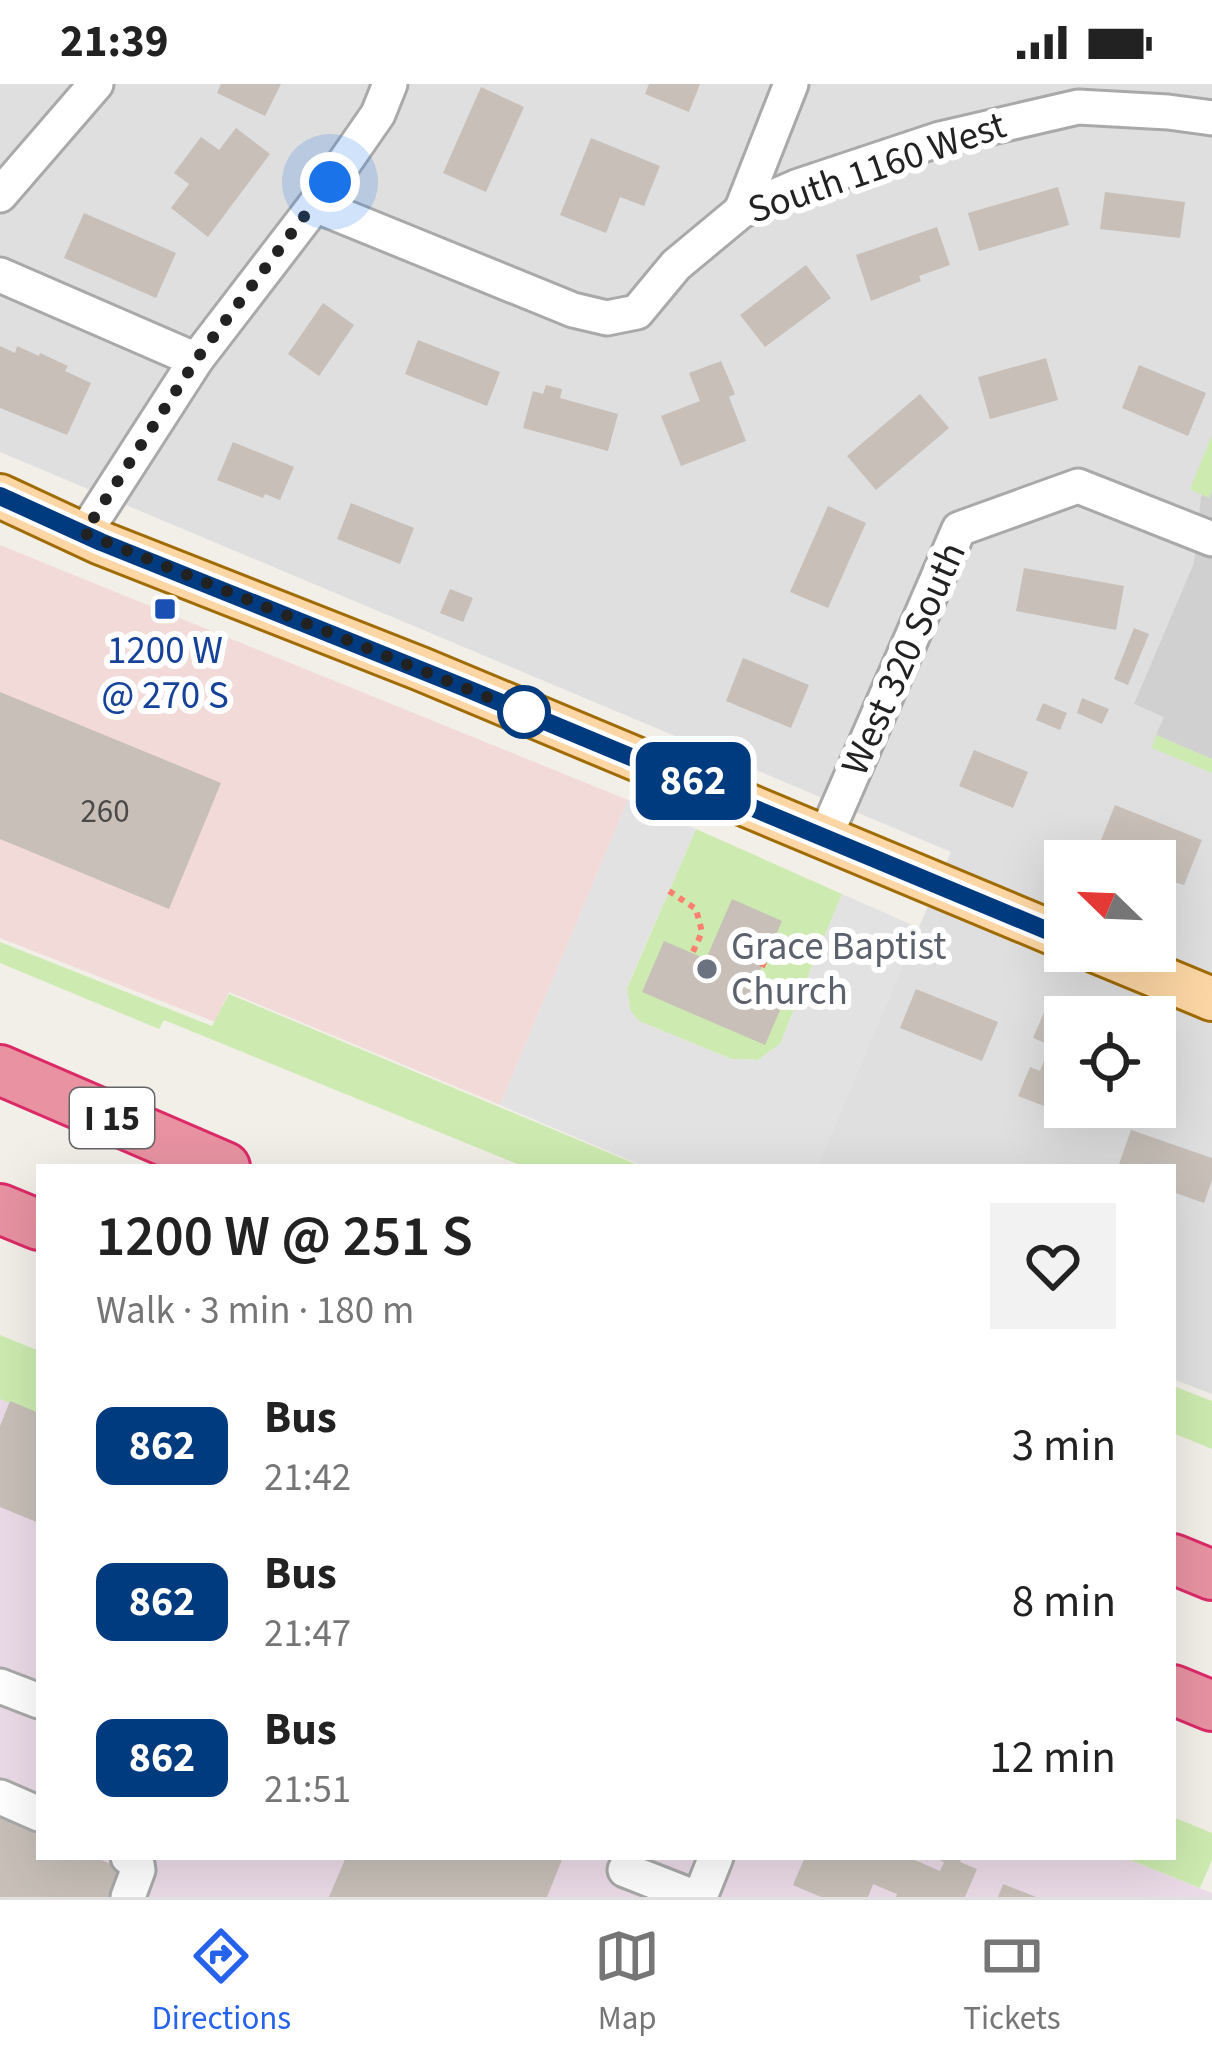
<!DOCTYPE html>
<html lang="en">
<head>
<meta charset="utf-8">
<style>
	:root { --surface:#fff; --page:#f2f2f2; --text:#222; --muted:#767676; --line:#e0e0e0; --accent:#2563eb }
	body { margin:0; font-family:"Source Sans 3",sans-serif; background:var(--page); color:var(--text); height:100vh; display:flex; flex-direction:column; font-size:45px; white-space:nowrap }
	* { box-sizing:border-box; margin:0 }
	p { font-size:39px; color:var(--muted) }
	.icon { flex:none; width:66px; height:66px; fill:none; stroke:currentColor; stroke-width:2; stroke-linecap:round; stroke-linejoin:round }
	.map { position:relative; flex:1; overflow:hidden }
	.drawer { position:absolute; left:36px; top:1080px; width:1140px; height:696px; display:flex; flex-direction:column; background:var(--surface); border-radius:0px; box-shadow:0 12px 48px #0002 }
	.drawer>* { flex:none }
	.badge { padding:0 24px; border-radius:18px; font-size:42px; line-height:78px }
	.needle { width:78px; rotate:293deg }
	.controls { position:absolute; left:1044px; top:756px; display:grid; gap:24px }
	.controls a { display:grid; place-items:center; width:132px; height:132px; border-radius:0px; background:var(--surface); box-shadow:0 12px 48px #0002; font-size:60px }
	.you { position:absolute; width:60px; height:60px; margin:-30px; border:9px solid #fff; border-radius:50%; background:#1a73e8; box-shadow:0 0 0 18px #1a73e833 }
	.map>.badge { position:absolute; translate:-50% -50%; box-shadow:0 0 0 6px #fff }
	.round { display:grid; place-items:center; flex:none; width:126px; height:126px; border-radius:0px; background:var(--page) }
	.overview { display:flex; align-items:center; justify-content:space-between; height:204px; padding:0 60px }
	h1 { font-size:57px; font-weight:600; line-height:90px }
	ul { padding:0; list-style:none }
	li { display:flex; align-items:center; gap:36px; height:156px; padding:0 60px }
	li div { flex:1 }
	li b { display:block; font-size:45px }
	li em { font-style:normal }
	li .badge { min-width:132px; font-weight:700; text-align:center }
	.status { display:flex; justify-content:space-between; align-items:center; height:84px; padding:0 60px; background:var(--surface); direction:ltr }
	.status svg { height:33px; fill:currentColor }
	.menu { display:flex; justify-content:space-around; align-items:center; height:168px; border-top:3px solid var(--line); background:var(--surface); font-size:33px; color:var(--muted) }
	.menu a { display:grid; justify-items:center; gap:6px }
	.menu .selected { color:var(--accent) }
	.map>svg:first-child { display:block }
</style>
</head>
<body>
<div class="status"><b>21:39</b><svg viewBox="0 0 49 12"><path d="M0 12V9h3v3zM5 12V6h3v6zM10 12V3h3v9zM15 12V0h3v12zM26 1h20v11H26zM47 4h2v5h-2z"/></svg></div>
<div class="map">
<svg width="1212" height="1813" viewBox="0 0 1212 1813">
	<rect width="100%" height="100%" fill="#f2efe9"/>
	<path fill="#e0dfdf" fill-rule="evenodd" d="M0 0H1212V1310L1173 1295V1083H817L951 768 0 368ZM1065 777H1155V867H1065ZM1065 933H1155V1023H1065Z"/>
	<path fill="#f2dad9" d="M0 461 628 716 500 1021 229 908 215 938 0 854Z"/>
	<path fill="#ebdbe8" d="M0 1315 39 1331V1773H1123L1212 1809V1813H0Z"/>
	<path fill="#d0d0d0" d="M1212 385V675L1156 651 1164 633 1134 620 1194 479 1201 413Z"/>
	<g fill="#cdebb0">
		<path d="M1212 351V406L1209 414 1190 405Z"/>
		<path d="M1156 651 1212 675V689L1152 664Z"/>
		<path d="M696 745 842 810 780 960 758 976 731 975 639 937 630 927 627 904Z"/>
		<path d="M0 858 212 942 229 910 643 1083H525L164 936 159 945 0 879Z"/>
		<path d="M0 1251 39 1267V1331L0 1315Z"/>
		<path d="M1173 1302 1212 1317V1365L1173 1349Z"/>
		<path d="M1173 1733 1212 1749V1776L1200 1804 1123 1773H1173Z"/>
	</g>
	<path fill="#e2e2e2" d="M628 716 696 745 627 903 630 926 639 937 731 975 758 976 780 960 842 810 919 844 817 1083H646L500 1021Z"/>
	<g fill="#c7bfb8">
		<path d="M221 0H281L265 32 217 9Z"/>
		<path d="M649 0H700L689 28 645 10Z"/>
		<path d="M481 3 524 23 486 108 443 89Z"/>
		<path d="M236 44 270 70 208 153 171 124 189 100 174 89 201 53 219 66Z"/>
		<path d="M591 54 660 82 644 122 620 113 606 149 560 131Z"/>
		<path d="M1058 103 1069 141 979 167 968 129Z"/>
		<path d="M1105 108 1185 118 1180 154 1100 145Z"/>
		<path d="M84 129 176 169 156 214 64 174Z"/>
		<path d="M937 143 950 181 919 192 921 197 871 217 856 171Z"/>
		<path d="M806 181 831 214 765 263 740 231Z"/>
		<path d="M323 219 354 241 319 292 288 270Z"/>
		<path d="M418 256 500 288 487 322 405 290Z"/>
		<path d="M0 262 15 269 17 262 39 272 40 269 68 282 65 287 91 299 67 351 0 324Z"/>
		<path d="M1046 274 1058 316 990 335 978 293Z"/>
		<path d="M721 277 735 310 729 313 746 357 681 382 661 332 700 317 689 289Z"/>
		<path d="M1139 281 1206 309 1188 352 1122 324Z"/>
		<path d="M546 301 562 305 560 314 618 330 608 367 523 344 533 307 543 310Z"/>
		<path d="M920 310 949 344 876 406 847 372Z"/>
		<path d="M233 358 294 383 280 416 265 410 263 414 217 396Z"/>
		<path d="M351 419 414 444 400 480 337 455Z"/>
		<path d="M828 422 866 439 828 524 790 508Z"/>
		<path d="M1024 484 1124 502 1116 546 1016 527Z"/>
		<path d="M450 505 473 514 463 538 440 529Z"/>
		<path d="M1134 544 1149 550 1128 601 1114 595Z"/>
		<path d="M743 574 809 601 791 644 726 617Z"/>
		<path d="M0 608 221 699 169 825 0 755Z"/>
		<path d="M1082 614 1109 625 1102 640 1077 629Z"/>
		<path d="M1043 619 1067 629 1060 646 1036 636Z"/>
		<path d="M974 666 1028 688 1013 724 959 702Z"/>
		<path d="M1115 721 1202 756 1184 801 1155 793V777H1110L1095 771Z"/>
		<path d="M732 815 782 837 757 894 788 908 765 961 642 908 664 857 706 875Z"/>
		<path d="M916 905 998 938 982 977 900 944Z"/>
		<path d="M1045 926 1065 934V1023H1074L1071 1031 1053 1024 1064 997 1059 995 1047 1023 1018 1012 1030 983 1040 987 1050 961 1033 954Z"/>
		<path d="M1131 1046 1212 1074V1096L1204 1119 1173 1108V1083H1118Z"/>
		<path d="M10 1317 39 1329V1439L0 1423V1342Z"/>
		<path d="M0 1734 39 1751V1773H94L128 1787 118 1813H0Z"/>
		<path d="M346 1773H563L547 1813H329Z"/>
		<path d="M805 1773H908L940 1787 944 1778 933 1773H962L960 1778 977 1785 965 1813H896L897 1810 873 1800 868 1813H821L793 1801Z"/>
		<path d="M1003 1800 1036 1813H998Z"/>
	</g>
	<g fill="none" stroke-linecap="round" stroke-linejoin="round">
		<g stroke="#a9a9a9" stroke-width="39">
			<g id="minor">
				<path d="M0 111 96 0"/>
				<path d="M315 121 573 226 607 234 637 228 676 181 741 127 796 103 940 55 1078 23 1168 28 1212 34"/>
				<path d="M741 127 791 0"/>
				<path d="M0 191 196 276"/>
				<path d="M84 450 196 276 315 121 378 30 390 0"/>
				<path d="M825 753 959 445 1078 402 1212 455"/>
				<path d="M0 1602 39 1617"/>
				<path d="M0 1713 39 1730"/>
				<path d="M625 1786 694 1813"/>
				<path d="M128 1813 138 1786 137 1780 128 1773"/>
				<path d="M700 1813 716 1773"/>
			</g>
		</g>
		<g stroke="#a06b00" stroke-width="48">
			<g id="major">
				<path d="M0 412 101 459 421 585 1065 854"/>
				<path d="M1096 867 1212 915"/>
			</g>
		</g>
		<g stroke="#dc2a67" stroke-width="54">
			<g id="highway">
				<path d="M0 986 225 1083"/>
				<path d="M0 1125 39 1141"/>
				<path d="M1173 1475 1212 1491"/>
				<path d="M1173 1606 1212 1622"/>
			</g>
		</g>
		<g stroke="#fa8072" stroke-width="6" stroke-dasharray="6 6" stroke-linecap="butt">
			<path d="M669 807 696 825 702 848 692 870"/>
			<path d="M757 894 766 874 796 864 819 867"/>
		</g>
		<use href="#minor" stroke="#fff" stroke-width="33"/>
		<use href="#major" stroke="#fcd6a4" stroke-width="42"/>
		<use href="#highway" stroke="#e892a2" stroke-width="48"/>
	</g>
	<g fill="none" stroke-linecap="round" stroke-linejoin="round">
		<g stroke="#fff" stroke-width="27">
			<path id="line" d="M0 412 101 458 463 603 1065 854"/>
		</g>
		<use href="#line" stroke="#003b80" stroke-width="18"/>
		<path stroke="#222" stroke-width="12" stroke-dasharray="0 21.6" d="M330 98 196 276 84 449 524 628"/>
	</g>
	<rect fill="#1a4fb4" stroke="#fff" stroke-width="4.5" x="153" y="513" width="24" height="24" rx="6"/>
	<circle fill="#fff" stroke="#003b80" stroke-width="6" cx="524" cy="628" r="24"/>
	<circle fill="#6b7280" stroke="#fff" stroke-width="4.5" cx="707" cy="885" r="12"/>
	<g text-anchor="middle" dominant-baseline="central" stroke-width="12" stroke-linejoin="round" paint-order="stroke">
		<g font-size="33" fill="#4b4948">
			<text x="105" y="727">260</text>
		</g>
		<rect fill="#fff" stroke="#646464" stroke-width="3" x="70" y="1004" width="84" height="60" rx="9"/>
		<g font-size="36" font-weight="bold" fill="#222">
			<text x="112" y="1034">I 15</text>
		</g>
		<g font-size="39" fill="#222" stroke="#fff">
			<text transform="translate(877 84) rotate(-19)">South 1160 West</text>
			<text transform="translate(904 575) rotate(-66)">West 320 South</text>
		</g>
		<g font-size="39" fill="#164399" stroke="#fff">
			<text x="165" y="567">1200 W<tspan x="165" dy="45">@ 270 S</tspan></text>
		</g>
		<g font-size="39" fill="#5b616d" stroke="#fff" text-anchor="start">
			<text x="731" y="863">Grace Baptist<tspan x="731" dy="45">Church</tspan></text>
		</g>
	</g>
</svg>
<div class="controls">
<a><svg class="needle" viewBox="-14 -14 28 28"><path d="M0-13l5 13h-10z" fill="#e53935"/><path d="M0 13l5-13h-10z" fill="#767676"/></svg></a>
<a><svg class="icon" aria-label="locate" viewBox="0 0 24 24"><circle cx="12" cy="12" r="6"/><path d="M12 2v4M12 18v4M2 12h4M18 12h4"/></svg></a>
</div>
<div class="you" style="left:330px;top:98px"></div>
<b class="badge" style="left:693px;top:697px;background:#003b80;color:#fff">862</b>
<section class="drawer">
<div class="overview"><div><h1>1200 W @ 251 S</h1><p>Walk · 3 min · 180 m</p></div><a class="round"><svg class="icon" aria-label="heart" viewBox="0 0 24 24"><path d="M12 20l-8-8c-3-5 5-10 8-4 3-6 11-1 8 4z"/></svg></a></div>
<ul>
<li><span class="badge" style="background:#003b80;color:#fff">862</span><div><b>Bus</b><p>21:42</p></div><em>3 min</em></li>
<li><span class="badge" style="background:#003b80;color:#fff">862</span><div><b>Bus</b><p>21:47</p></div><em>8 min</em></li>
<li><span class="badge" style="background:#003b80;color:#fff">862</span><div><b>Bus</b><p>21:51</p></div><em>12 min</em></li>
</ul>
</section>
</div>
<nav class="menu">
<a class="selected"><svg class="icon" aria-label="directions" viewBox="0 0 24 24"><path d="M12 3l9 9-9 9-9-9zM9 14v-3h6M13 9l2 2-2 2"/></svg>Directions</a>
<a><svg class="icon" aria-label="map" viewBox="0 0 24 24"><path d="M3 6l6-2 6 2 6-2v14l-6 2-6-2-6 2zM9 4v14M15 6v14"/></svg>Map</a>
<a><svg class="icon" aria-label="tickets" viewBox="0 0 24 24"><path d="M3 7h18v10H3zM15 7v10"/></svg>Tickets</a>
</nav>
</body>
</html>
